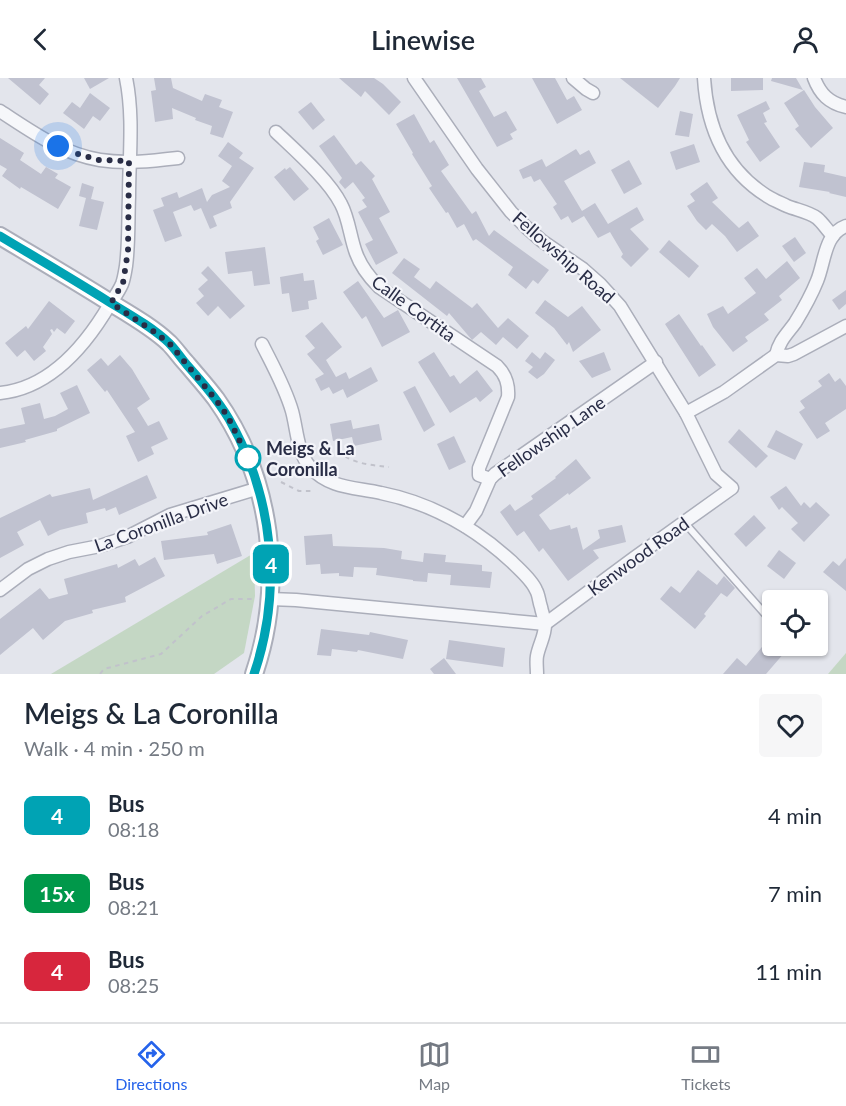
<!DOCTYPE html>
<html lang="en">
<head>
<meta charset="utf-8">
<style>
	:root { --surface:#fff; --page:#f6f6f7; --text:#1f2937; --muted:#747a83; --line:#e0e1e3; --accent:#2563eb }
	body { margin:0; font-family:Lato,sans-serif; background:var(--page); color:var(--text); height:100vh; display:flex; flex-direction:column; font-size:22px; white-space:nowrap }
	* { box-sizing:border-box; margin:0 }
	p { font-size:20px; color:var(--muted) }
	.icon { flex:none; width:33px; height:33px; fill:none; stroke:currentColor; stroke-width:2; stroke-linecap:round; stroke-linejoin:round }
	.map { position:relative; height:596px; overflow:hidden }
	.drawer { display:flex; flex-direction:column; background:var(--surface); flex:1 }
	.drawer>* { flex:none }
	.badge { padding:0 12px; border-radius:9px; font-size:21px; line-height:39px }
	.fabs { position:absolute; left:762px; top:512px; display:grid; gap:12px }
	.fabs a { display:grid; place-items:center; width:66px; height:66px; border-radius:6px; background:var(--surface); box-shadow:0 2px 4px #0004; font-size:30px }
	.you { position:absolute; width:30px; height:30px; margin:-15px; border:4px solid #fff; border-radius:50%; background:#1a73e8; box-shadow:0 0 0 9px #1a73e833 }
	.map>.badge { position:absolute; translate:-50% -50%; box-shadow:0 0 0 3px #fff }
	.round { display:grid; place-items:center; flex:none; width:63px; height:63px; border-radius:6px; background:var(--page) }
	.summary { display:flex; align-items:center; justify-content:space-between; height:102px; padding:0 24px }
	h1 { font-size:28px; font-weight:600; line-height:45px }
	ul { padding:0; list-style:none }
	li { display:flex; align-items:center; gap:18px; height:78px; padding:0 24px }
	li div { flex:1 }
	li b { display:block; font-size:22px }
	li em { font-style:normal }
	li .badge { min-width:66px; font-weight:700; text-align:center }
	header { display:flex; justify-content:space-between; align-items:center; height:78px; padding:0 24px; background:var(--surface); font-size:27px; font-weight:600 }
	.tabs { display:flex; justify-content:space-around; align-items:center; height:84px; border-top:2px solid var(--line); background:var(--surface); font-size:16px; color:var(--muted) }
	.tabs a { display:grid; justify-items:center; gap:3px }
	.tabs .current { color:var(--accent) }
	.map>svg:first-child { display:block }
</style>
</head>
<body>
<header><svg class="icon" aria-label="back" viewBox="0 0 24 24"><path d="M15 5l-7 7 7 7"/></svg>Linewise<svg class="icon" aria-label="person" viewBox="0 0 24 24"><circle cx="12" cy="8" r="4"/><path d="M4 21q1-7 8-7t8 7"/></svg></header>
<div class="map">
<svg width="846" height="596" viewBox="0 0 846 596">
	<rect width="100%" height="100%" fill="#e3e5ec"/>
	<g fill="#c4d7c4">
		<path d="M254 475 255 518 244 575 214 596H51Z"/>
		<path d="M846 575V596H828Z"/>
	</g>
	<g fill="#c0c2d0">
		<path d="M8 0H45L39 7 49 16 40 27Z"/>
		<path d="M84 0H109L90 11Z"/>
		<path d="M154 0H171L173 10 202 23 205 16 222 22 219 29 233 34 223 60 210 56 212 48 195 42 196 40 172 30 173 41 155 44 151 13 156 12Z"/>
		<path d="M339 0H374L383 6 401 24 389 37 365 13 361 19Z"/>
		<path d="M457 0H481L486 9 479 13 494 39 506 33 517 52 510 56 513 61 497 69Z"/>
		<path d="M532 0H555L567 22 574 18 582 32 557 46Z"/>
		<path d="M620 0H680L675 8 658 30Z"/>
		<path d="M731 0H763V12L731 13Z"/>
		<path d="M772 0H796L803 12 771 3Z"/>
		<path d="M804 12 815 29 833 50 811 70 795 51 799 48 784 25Z"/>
		<path d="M90 15 110 30 100 43 93 38 84 51 63 35 72 24 80 30Z"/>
		<path d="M766 23 770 31 763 35 767 44 764 45 780 69 760 84 746 64 749 62 737 37Z"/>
		<path d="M311 24 325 42 313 52 298 34Z"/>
		<path d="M680 33 693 36 689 59 675 57Z"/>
		<path d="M414 36 430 65 434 62 449 87 441 93 472 136 476 133 489 158 494 152 549 192 538 206 533 202 526 211 508 197 513 189 476 161 473 163 464 146 457 150 448 134 446 135 429 110 432 108 412 76 413 75 396 46Z"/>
		<path d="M334 57 356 87 361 83 375 98 372 101 390 134 379 140 398 175 376 187 365 166 373 162 358 134 367 129 362 122 365 120 353 104 345 111 339 104 342 100 319 68Z"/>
		<path d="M0 60 24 75 20 82 41 96 46 89 58 96 55 100 71 109 58 131 21 109 20 111 2 98 7 91 0 87Z"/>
		<path d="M228 64 243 75 239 80 254 90 230 124 232 130 213 138 217 148 210 151 201 130 194 133 191 127 173 134 182 158 165 164 153 132 164 128 161 120 177 114 179 120 202 110 207 124 212 117 230 109 222 103 232 88 218 78Z"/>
		<path d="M694 66 700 84 676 92 670 74Z"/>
		<path d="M576 71 580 77 589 72 596 85 564 103 582 133 595 125 608 146 637 129 644 142 630 151 649 171 631 189 621 179 623 176 610 154 598 160 584 138 572 145 568 138 561 142 553 129 557 126 540 101 534 104 531 98 523 101 519 92 542 81 546 89Z"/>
		<path d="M629 82 642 106 624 116 611 92Z"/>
		<path d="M804 84 825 87 824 94 846 99V119L829 115 830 114 799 109Z"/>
		<path d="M290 89 309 111 294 123 274 99 285 90 286 92Z"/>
		<path d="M707 104 718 120 712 124 739 150 748 143 759 158 737 174 725 158 712 146 706 152 697 143 687 128 695 123 690 116Z"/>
		<path d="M82 105 94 109 91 121 104 124 97 152 79 148 86 120 79 118Z"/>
		<path d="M329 140 343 167 323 177 316 163 319 161 313 149Z"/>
		<path d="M795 159 806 175 794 184 782 168Z"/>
		<path d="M669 162 699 188 689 200 659 174Z"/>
		<path d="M265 169 270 206 254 208 252 193 228 196 225 174Z"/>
		<path d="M404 180 420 191 414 199 430 211 436 203 472 230 477 225 498 250 508 240 529 258 517 271 503 259 496 267 481 254 472 262 449 235 447 238 392 195Z"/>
		<path d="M787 183 800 200 779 218 782 222 764 236 769 242 745 259 748 263 733 274 713 249 707 236 723 228 728 236 756 215 744 200 757 190 766 201Z"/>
		<path d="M208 188 245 228 230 241 218 228 208 238 196 225 204 218 198 211 208 202 201 195Z"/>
		<path d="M303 195 304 203 314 202 317 221 308 223 309 231 292 234 289 215 282 216 280 199Z"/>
		<path d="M358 203 384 240 398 232 410 254 382 269 366 238 362 241 343 214Z"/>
		<path d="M846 212V226L839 232 832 222Z"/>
		<path d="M545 222 568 239 582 228 601 252 573 274 569 264 567 267 554 250 535 235Z"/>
		<path d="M49 223 75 243 65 256 57 250 54 254 52 251 50 252 52 256 43 269 46 273 34 283 25 272 17 279 5 265 26 248 28 251Z"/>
		<path d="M679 236 701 268 702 267 716 287 699 299 665 246Z"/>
		<path d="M322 244 342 269 326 282 336 299 346 294 349 301 371 289 378 303 347 320 343 311 333 316 329 309 321 313 315 301 324 296 307 276 315 270 305 258Z"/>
		<path d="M434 274 450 299 454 297 460 306 477 292 493 313 480 324 476 319 450 335 418 284Z"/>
		<path d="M532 274 540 281 545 274 555 282 544 296 537 301 528 294 533 289 525 283Z"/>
		<path d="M604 274 611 292 592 300 579 283Z"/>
		<path d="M120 277 132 291 150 321 137 330 148 348 159 343 168 361 151 369 154 376 138 384 126 358 135 354 107 312 105 314 87 292 101 280 108 288Z"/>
		<path d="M829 295 835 304 840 300 846 308V331L825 345 830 353 817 361 799 334 805 330 800 323 822 308 818 303Z"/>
		<path d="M77 307 90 335 57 351V353L25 362 26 364 0 370V351L25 346 21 330 40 325 44 341 55 338 68 331 60 315Z"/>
		<path d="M415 308 435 347 424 354 403 314Z"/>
		<path d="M351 342 353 351 379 346 382 362 354 368 352 359 333 363 330 346Z"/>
		<path d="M739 351 768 378 756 390 728 364Z"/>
		<path d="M776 352 803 366 795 382 767 369Z"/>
		<path d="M454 358 466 384 449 392 437 366Z"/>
		<path d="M576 381 591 400 569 417 568 415 539 437 550 452 570 447 571 451 577 449 583 472 600 460 598 452 622 447 626 464 593 472 599 480 568 503 543 470 539 474 524 453 517 458 500 434 510 426 515 433 533 421 531 418 556 400 555 399Z"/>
		<path d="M147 397 157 420 119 437 116 429 106 433 105 430 86 435 88 445 60 452 48 458 40 442 17 454 24 467 0 480V440L50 416 52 419 90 410 93 422Z"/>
		<path d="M786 408 801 428 804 424 810 430 816 424 830 437 804 464 791 451 798 445 782 429 779 432 770 419Z"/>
		<path d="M754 437 766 450 746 469 734 456Z"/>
		<path d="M231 446 242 478 217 486 214 476 164 482 161 463 208 457 207 454Z"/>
		<path d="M332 456 333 468 384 470 402 473 401 481 423 484 424 475 446 477 445 484 482 487V493L492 494 490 510 450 507 451 497 428 495 427 504 413 503V502L376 497 377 490 354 489 353 499 339 498V495L321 496 320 486 306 487 304 458Z"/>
		<path d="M779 472 796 485 784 501 767 488Z"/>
		<path d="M155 479 165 498 125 519 126 524 92 532 93 535 65 543 43 562 33 550 0 577V541L40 510 49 521 68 516 64 501 117 486 118 490 135 481 139 488Z"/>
		<path d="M846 480V513L823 494 833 483 839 488Z"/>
		<path d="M698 492 717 507 724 498 735 510 727 519 721 515 704 536 706 538 695 551 660 521 671 508 680 515Z"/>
		<path d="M321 551 369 557 370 554 408 562 403 581 358 572 357 574 332 571 331 578 317 577Z"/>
		<path d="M772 557V567H791L766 596H723L737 580 746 588Z"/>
		<path d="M449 562 505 570 503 589 446 581Z"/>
		<path d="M444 580 456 596H434L430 591Z"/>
	</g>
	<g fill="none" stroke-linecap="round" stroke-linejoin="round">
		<g stroke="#abaeba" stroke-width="9">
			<path id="service" d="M684 444 772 544"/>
		</g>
		<g stroke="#abaeba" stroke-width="15">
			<g id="minor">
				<path d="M573 0 586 11 593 15"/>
				<path d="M704 0C707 49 724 91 767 118 773 122 781 125 787 128 797 132 809 134 817 140 823 145 827 152 833 158"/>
				<path d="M814 0C820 16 829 25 846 29"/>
				<path d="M0 33C31 53 62 76 100 82 126 86 152 83 178 80"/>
				<path d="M276 54C296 73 329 102 341 126 349 141 350 159 356 175 361 189 369 199 379 209L497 288C506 297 509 306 508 319L479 390V397L490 401"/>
				<path d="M262 266C273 288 285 309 292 333 297 351 297 374 310 389 330 411 355 409 381 415 431 425 475 450 512 484 520 492 532 502 536 512 539 517 539 524 541 529 542 535 545 541 545 547 545 558 539 567 537 578 536 583 537 590 537 596"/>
				<path d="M776 277C779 263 787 256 795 245 803 232 811 218 817 203 825 184 824 156 846 148"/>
				<path d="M0 315C51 310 86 267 110 226 114 220 119 213 122 206 124 201 125 194 126 188 129 165 128 142 129 119 129 80 134 39 126 0"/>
				<path d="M686 335 724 314 776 277 788 278 794 276 846 248"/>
				<path d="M465 448 476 433 490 401 495 396 656 284"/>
				<path d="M0 512 28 491 48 481 69 474 100 468 127 459 170 437 259 410"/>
				<path d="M270 521 296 522 545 546 634 480 732 410 716 396 686 335 620 228 600 206 583 191 542 163 526 149 511 134 477 91 414 0"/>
			</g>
		</g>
		<g stroke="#abaeba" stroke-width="20">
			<path id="secondary" d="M0 158C35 179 71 200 106 222 127 235 151 248 169 265 176 272 181 280 187 286 197 298 207 309 216 321 272 400 285 506 254 596"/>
		</g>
		<g stroke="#c1c2cb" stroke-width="2" stroke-dasharray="4.5 4.5" stroke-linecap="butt">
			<path d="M338 373C353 386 370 387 389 389"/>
			<path d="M281 404 299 413H312"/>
			<path d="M100 596 104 591 161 576 202 538 231 521H256"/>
		</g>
		<use href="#service" stroke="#f6f7fa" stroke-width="6"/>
		<use href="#minor" stroke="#f6f7fa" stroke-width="12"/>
		<use href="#secondary" stroke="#fff" stroke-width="16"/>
	</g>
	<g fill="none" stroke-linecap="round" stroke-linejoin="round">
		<g stroke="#fff" stroke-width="14">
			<path id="line" d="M0 158C35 179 71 200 106 222 127 235 151 248 169 265 176 272 181 280 187 287 202 304 217 321 229 341 273 418 283 511 254 596"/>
		</g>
		<use href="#line" stroke="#00a3b4" stroke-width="9"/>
		<path stroke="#292d46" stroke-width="6" stroke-dasharray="0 10.8" d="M58 68 78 76 99 82 129 83 128 173 123 205 111 225 153 253 170 266 216 322 228 339 248 380"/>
	</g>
	<circle fill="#fff" stroke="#00a3b4" stroke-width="3" cx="248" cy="380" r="12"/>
	<g text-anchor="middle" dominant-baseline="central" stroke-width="4.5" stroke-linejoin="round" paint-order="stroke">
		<g font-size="18" fill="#292d46" stroke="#f3f4f9">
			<text transform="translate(564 179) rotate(41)">Fellowship Road</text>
			<text transform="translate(414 230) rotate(36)">Calle Cortita</text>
			<text transform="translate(551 358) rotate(-35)">Fellowship Lane</text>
			<text transform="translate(161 444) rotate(-20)">La Coronilla Drive</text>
			<text transform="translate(638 478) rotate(-36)">Kenwood Road</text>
		</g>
		<g font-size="18" font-weight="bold" fill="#292d46" stroke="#f3f4f9" text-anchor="start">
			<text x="266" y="370">Meigs &amp; La<tspan x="266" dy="21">Coronilla</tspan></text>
		</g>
	</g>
</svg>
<div class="fabs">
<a><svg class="icon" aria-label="locate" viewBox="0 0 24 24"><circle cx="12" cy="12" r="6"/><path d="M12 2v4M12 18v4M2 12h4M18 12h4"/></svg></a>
</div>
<div class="you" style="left:58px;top:68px"></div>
<b class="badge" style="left:271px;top:486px;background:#00a3b4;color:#fff">4</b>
</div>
<section class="drawer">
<div class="summary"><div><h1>Meigs &amp; La Coronilla</h1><p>Walk · 4 min · 250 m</p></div><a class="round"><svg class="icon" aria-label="heart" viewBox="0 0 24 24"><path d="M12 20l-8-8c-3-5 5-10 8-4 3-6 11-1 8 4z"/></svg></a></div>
<ul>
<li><span class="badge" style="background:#00a3b4;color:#fff">4</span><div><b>Bus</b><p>08:18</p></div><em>4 min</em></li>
<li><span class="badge" style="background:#00984a;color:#fff">15x</span><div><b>Bus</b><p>08:21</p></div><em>7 min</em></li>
<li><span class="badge" style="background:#d7263d;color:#fff">4</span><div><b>Bus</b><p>08:25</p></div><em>11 min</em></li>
</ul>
</section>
<nav class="tabs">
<a class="current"><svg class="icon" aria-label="directions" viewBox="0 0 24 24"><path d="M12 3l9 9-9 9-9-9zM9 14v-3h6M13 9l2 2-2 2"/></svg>Directions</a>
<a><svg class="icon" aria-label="map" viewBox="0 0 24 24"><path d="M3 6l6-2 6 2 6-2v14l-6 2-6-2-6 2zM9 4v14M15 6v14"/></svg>Map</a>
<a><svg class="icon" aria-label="tickets" viewBox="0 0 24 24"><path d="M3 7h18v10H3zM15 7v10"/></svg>Tickets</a>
</nav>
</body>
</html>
